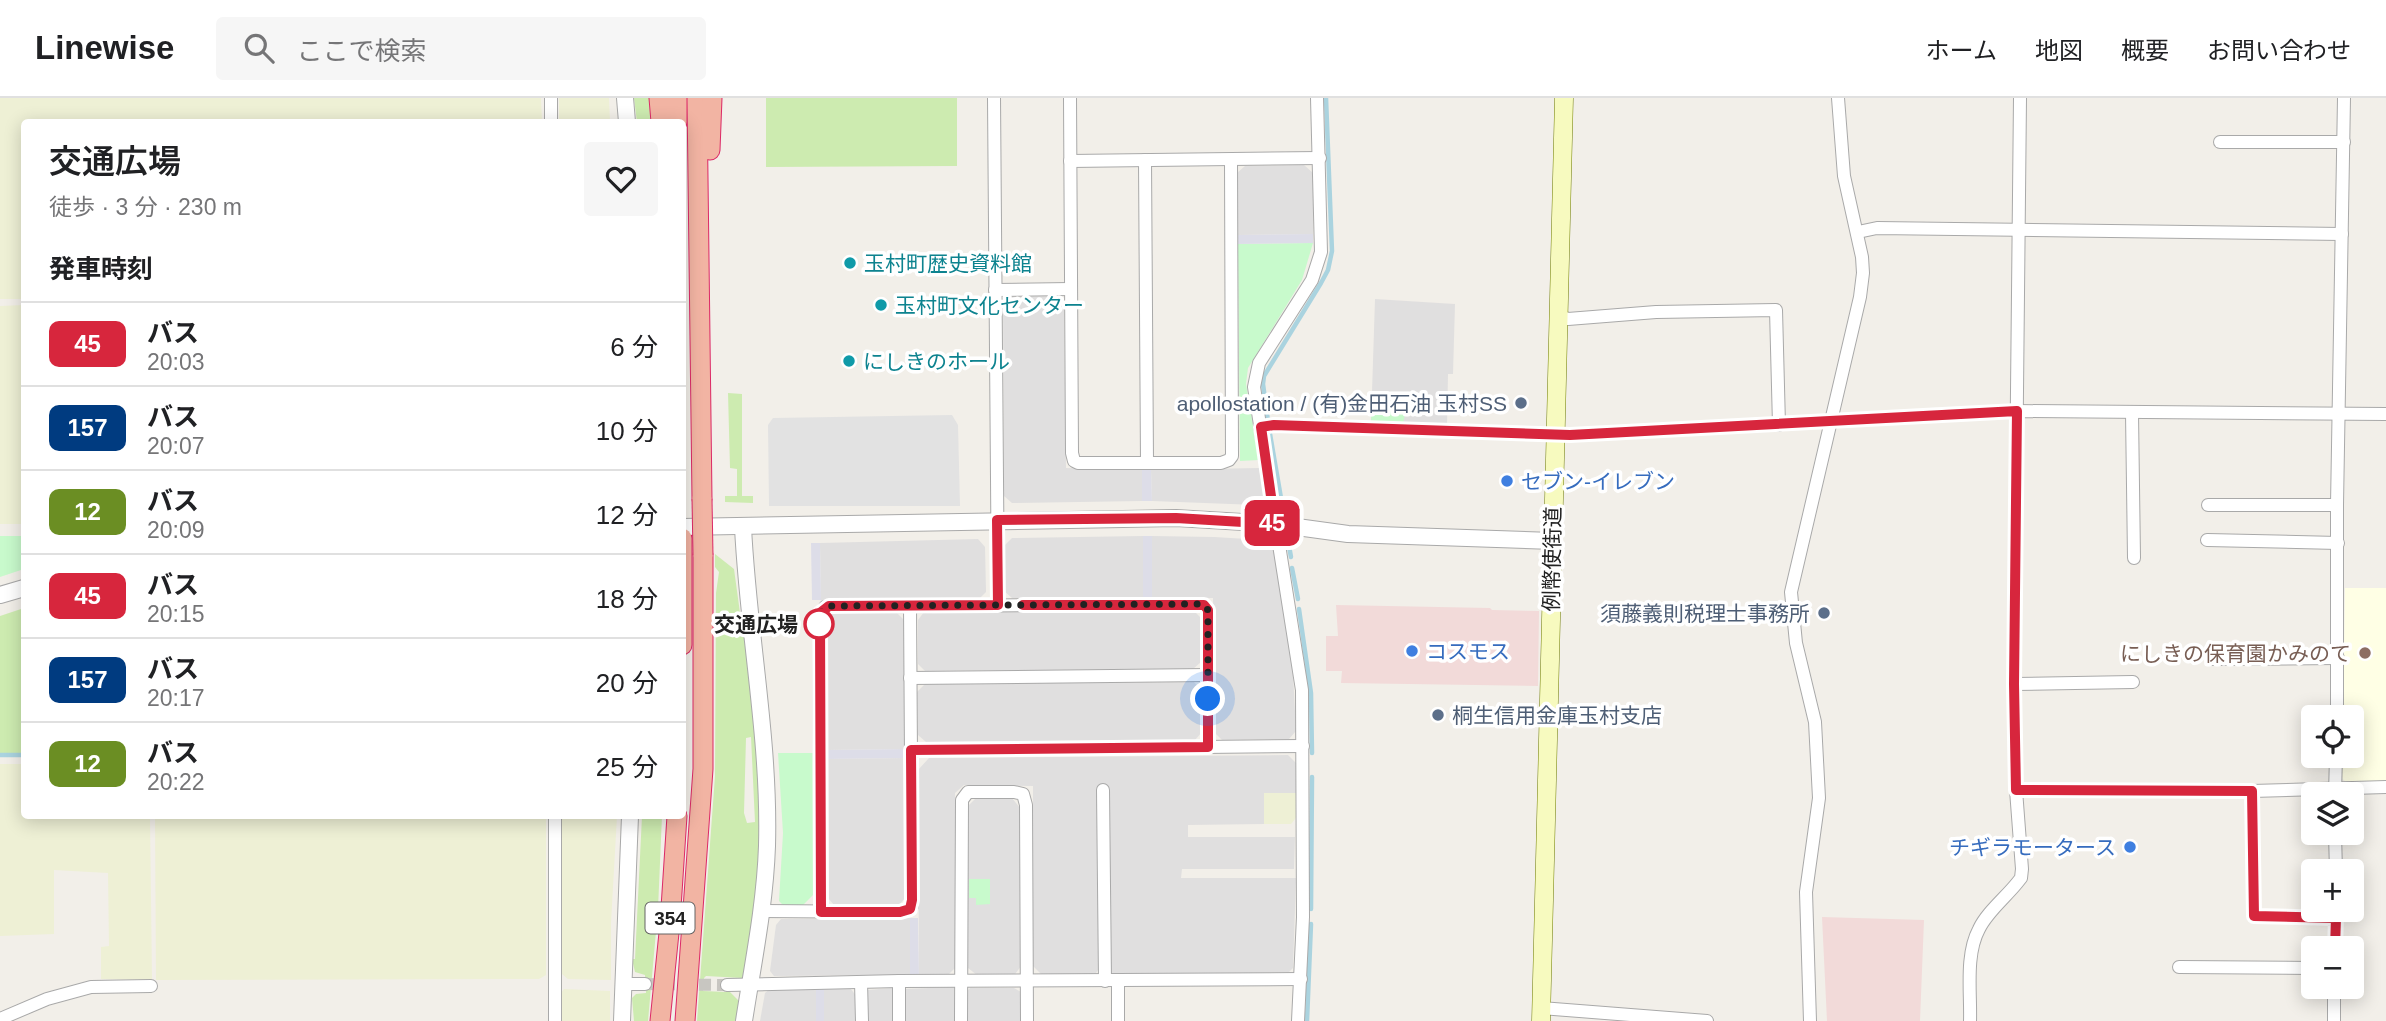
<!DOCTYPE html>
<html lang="ja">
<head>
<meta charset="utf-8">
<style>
	:root { --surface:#fff; --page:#f6f6f6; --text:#202124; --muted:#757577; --line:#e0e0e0 }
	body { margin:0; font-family:Arial,"Noto Sans JP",sans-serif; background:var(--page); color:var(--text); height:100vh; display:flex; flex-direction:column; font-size:26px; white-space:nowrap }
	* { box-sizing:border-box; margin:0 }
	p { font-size:23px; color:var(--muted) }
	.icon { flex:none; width:38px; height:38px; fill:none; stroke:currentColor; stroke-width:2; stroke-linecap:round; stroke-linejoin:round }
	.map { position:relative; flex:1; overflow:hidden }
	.panel { position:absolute; left:21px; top:21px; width:665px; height:700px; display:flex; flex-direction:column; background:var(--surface); border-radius:7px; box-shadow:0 4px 18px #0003 }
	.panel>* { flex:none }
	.badge { padding:0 14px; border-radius:10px; font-size:24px; line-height:46px }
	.tools { position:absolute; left:2301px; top:607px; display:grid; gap:14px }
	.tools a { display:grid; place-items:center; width:63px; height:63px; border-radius:7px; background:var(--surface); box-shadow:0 4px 18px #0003; font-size:35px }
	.you { position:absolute; width:35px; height:35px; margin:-18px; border:5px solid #fff; border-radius:50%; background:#1a73e8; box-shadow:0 0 0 10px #1a73e833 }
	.map>.badge { position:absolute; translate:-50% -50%; box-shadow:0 0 0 4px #fff }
	h2 { padding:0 28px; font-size:26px; line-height:63px }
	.round { display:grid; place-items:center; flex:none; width:74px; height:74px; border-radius:7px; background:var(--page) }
	.headline { display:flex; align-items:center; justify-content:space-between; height:119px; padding:0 28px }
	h1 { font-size:33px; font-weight:600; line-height:52px }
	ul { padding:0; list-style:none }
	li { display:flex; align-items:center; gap:21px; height:84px; padding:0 28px; border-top:2px solid var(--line) }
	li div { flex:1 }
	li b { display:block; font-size:26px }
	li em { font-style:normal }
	li .badge { min-width:77px; font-weight:700; text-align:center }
	header { display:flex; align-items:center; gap:42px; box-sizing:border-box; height:98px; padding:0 35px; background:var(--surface); border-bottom:2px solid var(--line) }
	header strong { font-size:33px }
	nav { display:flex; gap:38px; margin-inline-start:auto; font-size:24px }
	.search { width:490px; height:63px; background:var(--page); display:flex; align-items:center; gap:18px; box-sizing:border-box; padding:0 24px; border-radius:7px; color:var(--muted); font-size:26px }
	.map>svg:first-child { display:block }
</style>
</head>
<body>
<header>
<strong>Linewise</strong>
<div class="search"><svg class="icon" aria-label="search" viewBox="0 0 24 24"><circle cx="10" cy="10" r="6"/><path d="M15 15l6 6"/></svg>ここで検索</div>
<nav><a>ホーム</a><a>地図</a><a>概要</a><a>お問い合わせ</a></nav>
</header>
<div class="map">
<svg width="2386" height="923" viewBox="0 0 2386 923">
	<rect width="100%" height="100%" fill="#f2efe9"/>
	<g fill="#e0dfdf">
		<path d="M1304 67 1313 75V136L1238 137 1237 75 1245 68Z"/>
		<path d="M1057 198 1064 206 1066 370 1142 372V403L1012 405 1004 398 1003 207 1010 199Z"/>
		<path d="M1375 201 1455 206 1453 276H1448L1447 328 1371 325Z"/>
		<path d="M1259 370 1264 398 1257 407 1152 403 1151 372Z"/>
		<path d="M1143 438V500H1012L1004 493V448L1012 440Z"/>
		<path d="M1152 438 1214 439 1264 442 1273 449 1293 575 1296 633 1289 641 1222 642 1214 634 1213 500H1152Z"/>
		<path d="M978 441 985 449 986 494 979 501 821 502 820 445Z"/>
		<path d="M1193 512 1201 520V564L1193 571 925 573 918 566V522L924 514Z"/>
		<path d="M896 514 904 522 905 651 826 652 825 523 832 515Z"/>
		<path d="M1194 584 1201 592 1202 634 1195 642 926 644 918 637 917 594 925 586Z"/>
		<path d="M1288 657 1296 665V695H1264V726L1188 727V739H1295L1294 771H1182L1181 780H1296L1293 870 1289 874 1117 878 1111 874 1109 688H1098V872L1094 878 1041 876 1033 868V688L964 687 955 695 956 869 948 877H919L918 672 929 660Z"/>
		<path d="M905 660 906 799 898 808H835L828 800 827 661Z"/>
		<path d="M976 700H1012L1020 710 1022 867 1015 876 977 877 968 870 967 709Z"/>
		<path d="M910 820V877L774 878 770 873 776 827 781 821Z"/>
		<path d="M954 889 956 923H904V891Z"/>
		<path d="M850 890 858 900V923H824V891Z"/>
		<path d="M892 890 894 894V923H868V892Z"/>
		<path d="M970 890H1014L1021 894V923H965V896Z"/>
		<path d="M770 891H816V923H760L765 895Z"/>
	</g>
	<g fill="#f2dad9">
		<path d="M1336 507 1490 510 1492 512 1539 513 1538 588 1341 585 1342 573H1326V538H1338Z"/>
		<path d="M1822 819 1924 822 1920 923H1827Z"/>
	</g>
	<path fill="#ffffe5" d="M2345 490H2386V683H2345L2342 681V658H2352V620L2343 619Z"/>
	<g fill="#eef0d5">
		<path d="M0 0H541L542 24H24V201H0Z"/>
		<path d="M559 0H609L610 24H559Z"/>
		<path d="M24 207V426H0V208Z"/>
		<path d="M0 666H24V718H150L152 882 101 881V849L109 848 108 775 54 772V836L0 838Z"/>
		<path d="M1264 695H1296V720L1291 726H1264Z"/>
		<path d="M155 718H546V877L539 881 156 882Z"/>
		<path d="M561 718H617L611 825V882L568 881 562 876Z"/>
		<path d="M564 891 610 893V923H561V895Z"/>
	</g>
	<g fill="#cdebb0" fill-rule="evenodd">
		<path d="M634 0H650L652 24H637Z"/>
		<path d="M766 0H957V68L766 69Z"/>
		<path d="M728 295 742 296V398H753V405L725 404V398H737V371L730 370Z"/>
		<path d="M715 456 734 471 740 515 744 519C752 603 762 687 759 771 757 803 751 836 747 867L742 880 706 878 704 880 703 893 726 894 727 891 741 905 737 923H697L715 678 716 495 719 474 715 469ZM751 639 755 724 747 725 744 715 746 640Z"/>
		<path d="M24 510V656H0V518Z"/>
		<path d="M642 718H662L658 811 648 923H634L632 900 636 896 646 895 645 877 635 874 632 861H635Z"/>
	</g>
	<g fill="#c8facc">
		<path d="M1313 145 1302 182 1248 270 1246 286 1259 362 1240 363 1238 146Z"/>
		<path d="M1372 299 1380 305 1406 311 1403 326 1371 325Z"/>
		<path d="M0 438H24V471L0 479Z"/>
		<path d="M778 655H813L814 796 803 807 784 808 779 803 783 735Z"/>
		<path d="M969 781H990V806L976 807V800H969Z"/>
	</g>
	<path fill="#e2e2e2" d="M952 317 958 327 960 408H769L768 327 773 320Z"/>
	<g fill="#dddde8">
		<path d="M1313 136V145L1238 146V137Z"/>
		<path d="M1142 372H1151L1152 403H1142Z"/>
		<rect x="1143" y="438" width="9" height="62"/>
		<path d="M811 445H820L821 502H812Z"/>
		<path d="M905 651V660L827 661 826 652Z"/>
		<path d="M910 820H918L919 877H910Z"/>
		<rect x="816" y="891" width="8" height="32"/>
	</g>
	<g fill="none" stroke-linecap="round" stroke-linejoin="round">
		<g stroke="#aad3df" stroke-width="4.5">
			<path d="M1268 323 1263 286 1264 278 1321 185 1328 172 1332 153 1326 0"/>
			<path d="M1270 336 1282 406"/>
			<path d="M1289 448 1291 459"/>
			<path d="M1292 470 1298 501"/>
			<path d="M1299 511 1311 595 1312 655"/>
			<path d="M0 657H24"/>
			<path d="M1311 811 1312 679"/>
			<path d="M1307 923 1311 826"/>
		</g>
		<path stroke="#c8c6c1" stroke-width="12" stroke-dasharray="12 6" stroke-linecap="butt" d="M645 886 727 887"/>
		<g stroke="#a9a9a9" stroke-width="14">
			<g id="minor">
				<path d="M551 0V24"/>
				<path d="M994 0 998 507"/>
				<path d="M1070 0 1072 355 1074 363 1078 365H1221L1229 362 1232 358 1231 62"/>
				<path d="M2220 44H2344"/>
				<path d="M1145 62 1147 364"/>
				<path d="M1070 63 1320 60"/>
				<path d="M1858 134 1877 130 2342 136"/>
				<path d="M995 192 1071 191"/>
				<path d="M1559 218 1568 221 1656 214 1776 212 1779 327"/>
				<path d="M2132 315 2134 460"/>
				<path d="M1260 329 1274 327 1570 337 2017 313 2386 316"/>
				<path d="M2208 407H2337"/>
				<path d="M2207 442 2338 445"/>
				<path d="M2212 561 2338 560"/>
				<path d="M910 580 1208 577"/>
				<path d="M2014 586 2133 584"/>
				<path d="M2337 620V407L2344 0"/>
				<path d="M911 652 1303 648"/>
				<path d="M1103 692 1105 883"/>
				<path d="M2016 692 2252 693 2386 689"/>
				<path d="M2252 693 2254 818 2336 820"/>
				<path d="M2335 696 2336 658"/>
				<path d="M555 718V923"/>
				<path d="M2335 735 2336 774"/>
				<path d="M762 813 900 814 910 811 912 808 910 508"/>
				<path d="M821 814 819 519 825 509 1148 506 1204 507 1208 512V649"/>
				<path d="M2335 850 2336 812"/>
				<path d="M2179 869 2314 870"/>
				<path d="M899 883V923"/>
				<path d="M1118 883V923"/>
				<path d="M861 884 862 923"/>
				<path d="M624 886H645"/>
				<path d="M727 887 899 883 1301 881"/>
				<path d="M1541 910 1707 923"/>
				<path d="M0 921 47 901 91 889 151 888"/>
				<path d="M961 923 962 702 968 694H1014L1023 696 1026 707 1027 923"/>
				<path d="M1298 923 1303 819 1302 592 1254 289 1259 265 1312 182 1321 154 1317 0"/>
				<path d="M1810 923 1806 794 1819 700 1815 624 1796 545 1791 494 1860 199 1863 175 1862 159 1844 78 1838 0"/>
				<path d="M1970 923C1971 895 1965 857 1979 831 1987 814 2005 800 2017 785L2021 780 2022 771 2016 692 2014 586 2020 0"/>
				<path d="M2334 923V889"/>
			</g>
		</g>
		<g stroke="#a9a9a9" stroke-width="18">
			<g id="tertiary">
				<path d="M625 0 627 24"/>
				<path d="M682 429 1176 420 1275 426 1348 436 1553 443"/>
				<path d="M743 429C748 535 770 642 767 748 765 807 753 865 744 923"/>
				<path d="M0 497 24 490"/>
				<path d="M622 923 630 718"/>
			</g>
		</g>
		<g stroke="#707d05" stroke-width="19">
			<path id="secondary" d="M1541 923 1564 0"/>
		</g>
		<g stroke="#dc2a67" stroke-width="21">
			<g id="trunk">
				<path d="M659 0 661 24"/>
				<path d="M677 0V24"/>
				<path d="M697 0 702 401"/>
				<path d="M710 52 712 0"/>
				<path d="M682 440V547"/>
				<path d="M660 923 670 825 677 718"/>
				<path d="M685 923 703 671V457"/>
			</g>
		</g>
		<use href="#minor" stroke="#fff" stroke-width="12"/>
		<use href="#tertiary" stroke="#fff" stroke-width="16"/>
		<use href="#secondary" stroke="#f7fabf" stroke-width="18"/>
		<use href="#trunk" stroke="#f2b4a3" stroke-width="19"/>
		<g stroke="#dc2a67" stroke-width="21" stroke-linecap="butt">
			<path id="trunk-bridge" d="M702 401 703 457"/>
		</g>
		<use href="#trunk-bridge" stroke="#f2b4a3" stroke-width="19"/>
	</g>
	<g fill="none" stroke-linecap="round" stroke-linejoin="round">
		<g stroke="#fff" stroke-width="16">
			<path id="line" d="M1023 507H1204L1208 512V649L911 652 912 802 910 811 900 814H821L820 515 829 508 998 507 997 422 1176 420 1275 426 1261 329 1274 327 1570 337 2017 313 2014 586 2016 692 2252 693 2254 818 2336 820 2335 850"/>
		</g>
		<use href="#line" stroke="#d7263d" stroke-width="10"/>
		<path stroke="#222" stroke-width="7" stroke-dasharray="0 12.6" d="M819 526 820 515 829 508 1198 506 1204 507 1208 512V601"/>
	</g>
	<g fill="#0f9aa8" stroke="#fff" stroke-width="2.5">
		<circle cx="850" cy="165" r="7"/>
		<circle cx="881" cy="207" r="7"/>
		<circle cx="849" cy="263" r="7"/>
	</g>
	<g fill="#5c6f8a" stroke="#fff" stroke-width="2.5">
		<circle cx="1521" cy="305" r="7"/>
		<circle cx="1824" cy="515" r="7"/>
		<circle cx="1438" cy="617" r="7"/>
	</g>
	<g fill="#3f7fe0" stroke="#fff" stroke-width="2.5">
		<circle cx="1507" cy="383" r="7"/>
		<circle cx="1412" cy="553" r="7"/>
		<circle cx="2130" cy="749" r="7"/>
	</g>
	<circle fill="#fff" stroke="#d7263d" stroke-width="3.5" cx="819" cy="526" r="14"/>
	<circle fill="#8d6e63" stroke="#fff" stroke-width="2.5" cx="2365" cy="555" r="7"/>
	<g text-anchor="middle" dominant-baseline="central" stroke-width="7" stroke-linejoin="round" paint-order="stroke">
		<rect fill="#fff" stroke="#646464" stroke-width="2" x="645.5" y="804.5" width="49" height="31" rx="5"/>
		<g font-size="19" font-weight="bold" fill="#222">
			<text x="670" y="820">354</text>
		</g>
		<g font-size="21" fill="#0d838f" stroke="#fff" text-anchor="start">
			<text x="864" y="165">玉村町歴史資料館</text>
			<text x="895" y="207">玉村町文化センター</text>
			<text x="863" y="263">にしきのホール</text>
		</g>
		<g font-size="21" fill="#4e5e75" stroke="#fff" text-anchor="end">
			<text x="1507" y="305">apollostation / (有)金田石油 玉村SS</text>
			<text x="1810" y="515">須藤義則税理士事務所</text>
			<text x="1452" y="617" text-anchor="start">桐生信用金庫玉村支店</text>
		</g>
		<g font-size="21" fill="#366cbe" stroke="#fff" text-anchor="start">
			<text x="1521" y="383">セブン-イレブン</text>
			<text x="1426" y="553">コスモス</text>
			<text x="2116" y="749" text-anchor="end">チギラモータース</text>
		</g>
		<g font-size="21" fill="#222" stroke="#fff">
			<text transform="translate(1552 461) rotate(-89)">例幣使街道</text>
		</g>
		<g font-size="21" font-weight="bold" fill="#222" stroke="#fff" text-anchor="end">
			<text x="798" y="526">交通広場</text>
		</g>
		<g font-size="21" fill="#785e54" stroke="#fff" text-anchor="end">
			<text x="2351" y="555">にしきの保育園かみのて</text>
		</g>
	</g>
</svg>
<div class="tools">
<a><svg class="icon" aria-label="locate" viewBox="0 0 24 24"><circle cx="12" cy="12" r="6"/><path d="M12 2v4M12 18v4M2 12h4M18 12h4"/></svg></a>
<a><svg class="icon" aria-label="layers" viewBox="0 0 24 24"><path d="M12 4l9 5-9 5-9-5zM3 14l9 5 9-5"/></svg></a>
<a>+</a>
<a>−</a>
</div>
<div class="you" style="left:1208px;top:601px"></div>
<b class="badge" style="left:1272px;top:425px;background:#d7263d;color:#fff">45</b>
<section class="panel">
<div class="headline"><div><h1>交通広場</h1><p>徒歩 · 3 分 · 230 m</p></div><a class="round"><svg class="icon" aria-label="heart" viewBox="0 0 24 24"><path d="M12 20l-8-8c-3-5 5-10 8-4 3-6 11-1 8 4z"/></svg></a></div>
<h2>発車時刻</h2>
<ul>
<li><span class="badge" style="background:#d7263d;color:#fff">45</span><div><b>バス</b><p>20:03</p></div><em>6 分</em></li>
<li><span class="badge" style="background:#003b80;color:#fff">157</span><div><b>バス</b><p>20:07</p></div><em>10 分</em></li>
<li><span class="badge" style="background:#6b8e23;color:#fff">12</span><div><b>バス</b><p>20:09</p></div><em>12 分</em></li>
<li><span class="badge" style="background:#d7263d;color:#fff">45</span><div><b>バス</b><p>20:15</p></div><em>18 分</em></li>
<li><span class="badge" style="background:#003b80;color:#fff">157</span><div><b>バス</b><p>20:17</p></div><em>20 分</em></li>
<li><span class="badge" style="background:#6b8e23;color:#fff">12</span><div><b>バス</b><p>20:22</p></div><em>25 分</em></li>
</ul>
</section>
</div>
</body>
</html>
